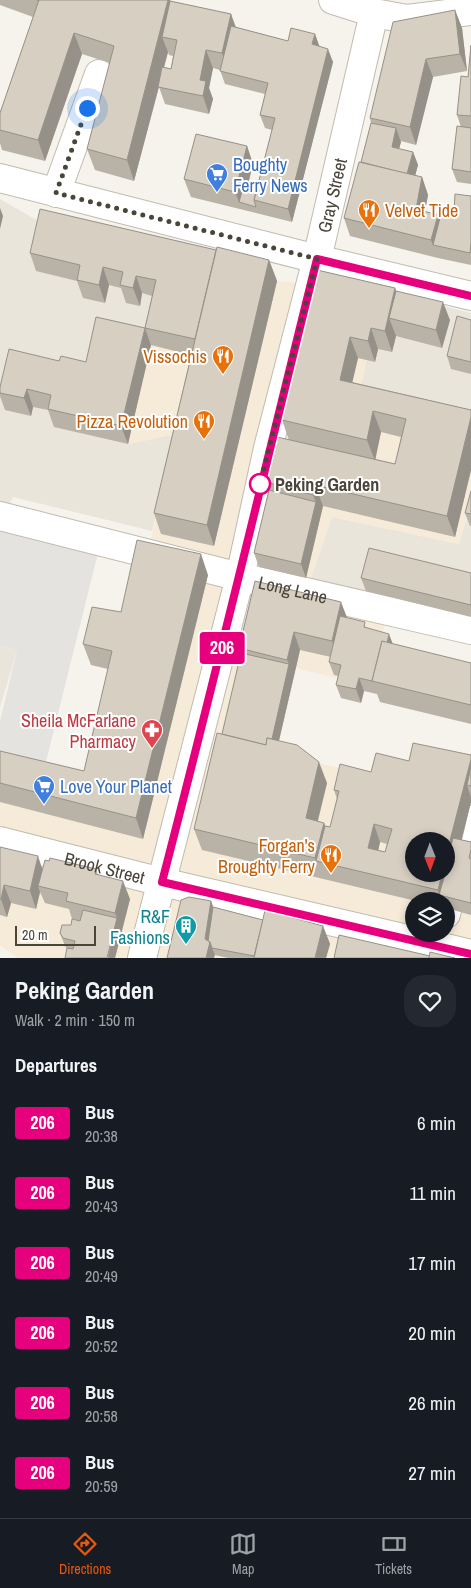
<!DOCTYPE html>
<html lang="en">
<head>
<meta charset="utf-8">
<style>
	:root { --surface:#171b24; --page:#242831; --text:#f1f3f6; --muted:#9ea1a6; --line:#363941; --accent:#ea580c }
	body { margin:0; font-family:"Archivo Narrow",sans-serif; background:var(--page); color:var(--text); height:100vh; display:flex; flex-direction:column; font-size:19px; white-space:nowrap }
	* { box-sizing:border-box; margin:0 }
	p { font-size:16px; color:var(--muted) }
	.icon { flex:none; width:28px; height:28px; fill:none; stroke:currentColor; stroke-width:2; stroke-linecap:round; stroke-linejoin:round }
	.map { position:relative; height:958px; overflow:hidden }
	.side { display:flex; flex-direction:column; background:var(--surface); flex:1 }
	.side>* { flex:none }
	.badge { padding:0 10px; border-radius:4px; font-size:18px; line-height:32px }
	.needle { width:32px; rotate:179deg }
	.buttons { position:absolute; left:405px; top:832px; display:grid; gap:10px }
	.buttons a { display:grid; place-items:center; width:50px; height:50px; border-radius:50%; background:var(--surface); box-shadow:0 2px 8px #0003; font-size:25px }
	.scale { position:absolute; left:15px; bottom:12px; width:81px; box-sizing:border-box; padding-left:5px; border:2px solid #4a443a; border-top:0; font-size:14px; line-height:18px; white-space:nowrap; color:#4a443a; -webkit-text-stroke:4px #fff; paint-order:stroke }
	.you { position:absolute; width:25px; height:25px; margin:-12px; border:4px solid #fff; border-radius:50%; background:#1a73e8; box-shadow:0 0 0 8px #1a73e833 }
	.map>.badge { position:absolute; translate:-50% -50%; box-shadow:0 0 0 2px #fff }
	h2 { padding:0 15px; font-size:19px; line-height:45px }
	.round { display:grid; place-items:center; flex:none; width:52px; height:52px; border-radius:20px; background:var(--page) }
	.overview { display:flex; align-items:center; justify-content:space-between; height:85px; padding:0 15px }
	h1 { font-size:24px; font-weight:700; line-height:38px }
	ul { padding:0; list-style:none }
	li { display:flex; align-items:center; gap:15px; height:70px; padding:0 15px }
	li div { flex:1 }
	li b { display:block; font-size:19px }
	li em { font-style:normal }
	li .badge { min-width:55px; font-weight:700; text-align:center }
	.menu { display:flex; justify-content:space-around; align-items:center; height:70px; border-top:1px solid var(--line); background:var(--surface); font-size:14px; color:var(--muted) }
	.menu a { display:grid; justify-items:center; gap:2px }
	.menu .on { color:var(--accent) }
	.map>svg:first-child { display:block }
</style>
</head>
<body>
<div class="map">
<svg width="471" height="958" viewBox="0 0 471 958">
	<rect width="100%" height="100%" fill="#f6f3ec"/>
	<g fill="#e9e5db">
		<path d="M0 199 47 226 172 256 151 345 80 432 128 444 176 434 152 531 13 497 0 524Z"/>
		<path d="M382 291 471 313V421L359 392Z"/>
		<path d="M471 503V621L309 584 332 517 459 544Z"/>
		<path d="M0 646 17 650 0 708Z"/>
	</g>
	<path fill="#f6ead9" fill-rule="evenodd" d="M172 256 277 281 382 291 360 392 471 421V503L459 544 332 517 309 584 386 620 369 686 292 667 273 752 471 800V958H18L0 945V770L91 792 176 434 128 444 80 433 103 334 151 345ZM414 841H446V874H414ZM414 901H446V934H414Z"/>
	<path fill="#e5e3e0" d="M0 525 99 549 43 774 0 751V721L17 650 0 646Z"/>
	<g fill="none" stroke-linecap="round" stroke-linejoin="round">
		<g stroke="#c1bbaf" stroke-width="30">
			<g id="minor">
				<path d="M333 0 374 13 407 19 471 11"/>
				<path d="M0 178 317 259 471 296"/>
				<path d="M56 193 99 74"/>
				<path id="s1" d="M0 516 240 577 471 630"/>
				<path id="s2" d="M0 841 162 882 471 954"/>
				<path d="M446 914 471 820"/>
				<path id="s3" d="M142 958 240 577 268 448 317 259 374 13"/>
			</g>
		</g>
		<use href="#minor" stroke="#fff" stroke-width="28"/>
	</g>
	<g fill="#b9b2a7" fill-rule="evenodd">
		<path d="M0 0H170V1L231 14 236 27 288 41 315 34 319 46 333 62 292 222 191 197 184 179 247 146 253 164 248 185 257 187 272 130 265 128 260 115 265 94 225 84 220 70 213 68 209 88 213 99 209 114 165 104 159 87 134 181 95 170 87 149 110 63 82 54 45 161 2 150 0 143V113L33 17 0 5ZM168 52 169 55 173 56 171 69 164 67Z"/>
		<path d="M455 10 462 28 467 71 433 77 416 145 401 141 399 149 413 152 418 165 415 176 422 177 428 195 425 211 440 219 454 212 471 196V265L438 258 350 236 344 218 361 162 371 123 370 118Z"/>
		<path d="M471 45V184L457 182 452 169 461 127 457 115 468 77Z"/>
		<path d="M216 250 269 260 277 281 214 546 161 534 154 513 191 355 151 345 145 328 152 296 142 293 140 306 126 303 121 288 109 285 105 303 83 298 77 281 36 271 30 253Z"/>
		<path d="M317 270 395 288 396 291 450 320 442 348 396 336 392 352 378 349 375 362 358 358 352 382 471 410V470L455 537 323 506 306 578 259 567 254 553 269 490 266 482 289 440 282 420ZM381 432 401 437 395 464 375 459Z"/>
		<path d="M471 320V374L451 369 447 356Z"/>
		<path d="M145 328 151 345 128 444 54 427 48 410 33 407 31 416 5 410 0 396V387L59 361 86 362Z"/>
		<path d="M471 491V526H470L465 513Z"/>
		<path d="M471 573V617L366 591 361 578Z"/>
		<path d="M208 575 143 839 0 802V751L84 771 108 669 91 665 83 644 121 612Z"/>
		<path d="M255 581 347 618 368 628 393 644 471 663V724L380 702 377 694 364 691 361 703 341 698 336 685 338 676 334 675 329 662 331 657 300 650 279 741 327 783 318 821 324 823 325 826 330 827 337 799 334 790 371 772 409 761 471 755V802L462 840 471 842V915L446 908V901H416L202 850 194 829 222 734 241 653 239 648ZM380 842 387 844 385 852 378 850Z"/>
		<path d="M0 847 42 868 96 869 98 875 130 899 115 958 67 949 65 946 60 933 71 925 80 921 72 919 69 909 45 903 40 892 36 909 11 903 7 917 0 915Z"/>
		<path d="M211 901 213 907 263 920 323 926 330 944 326 958H228L215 955 167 958Z"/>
	</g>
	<g fill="#969188">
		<path d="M168 0H170L176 19 162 37 168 52 134 181 127 160Z"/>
		<path d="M455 10 462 28 467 71 460 54Z"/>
		<path d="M231 14 237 32 228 71 222 53Z"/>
		<path d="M74 33 82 54 45 161 38 140Z"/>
		<path d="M315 34 320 48 312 44Z"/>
		<path d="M328 49 333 62 292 222 288 209Z"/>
		<path d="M206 50 213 68 209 88 213 99 209 114 203 96 200 80Z"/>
		<path d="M426 59 433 77 416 145 410 127Z"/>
		<path d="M396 128 401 142 396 160 392 147Z"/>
		<path d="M247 146 253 164 243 203 239 202 235 192Z"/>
		<path d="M413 152 418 165 411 191 406 178Z"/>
		<path d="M422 177 428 195 422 227 416 209Z"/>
		<path d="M0 208 3 216 0 229Z"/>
		<path d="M438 215 444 233 433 245 431 240Z"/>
		<path d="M269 260 277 281 214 546 207 525Z"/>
		<path d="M103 267 109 285 105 303 99 285Z"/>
		<path d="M136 276 142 293 140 306 133 288Z"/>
		<path d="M395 288 402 309 389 318 396 336 392 352 385 331Z"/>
		<path d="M443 302 450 320 442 348 436 330Z"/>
		<path d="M145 328 151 345 128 444 121 426Z"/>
		<path d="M371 328 378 349 375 362 368 341Z"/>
		<path d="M350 337 358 358 348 401 340 380Z"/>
		<path d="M27 389 33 407 31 416 24 398Z"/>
		<path d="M373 411 381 432 375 461 367 440Z"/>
		<path d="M471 417V470L455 537 447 516Z"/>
		<path d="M315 485 323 506 306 578 301 564 316 502 313 495Z"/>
		<path d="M201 554 208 575 143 839 136 818Z"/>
		<path d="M341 602 348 620 338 658 332 641Z"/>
		<path d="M294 632 300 650 273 766 268 753 289 664 287 660Z"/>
		<path d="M389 634 394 647 377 682Z"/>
		<path d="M359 678 364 691 361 703 356 689Z"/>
		<path d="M471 759V786L467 785 471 797V802L447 897 439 895 438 890 442 874H446V856Z"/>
		<path d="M319 762 327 783 313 839 306 818Z"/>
		<path d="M324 823 332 844 316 861 315 858Z"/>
		<path d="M374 824 380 842 375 866 368 848Z"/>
		<path d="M38 856 44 874 38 886 40 892 36 909 30 891Z"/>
		<path d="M123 881 130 899 115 958H108L117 918 115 913Z"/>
		<path d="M4 885 11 903 7 917 1 899Z"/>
		<path d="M211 901 216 915 211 945 215 955 214 958H206L205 939Z"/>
		<path d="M323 926 330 944 326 958H315Z"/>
	</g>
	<g fill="#d7cfc2" stroke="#969188" fill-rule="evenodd">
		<path d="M37 0H168L127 160 87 149 114 46 74 33 38 140 0 130V113L39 0Z"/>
		<path d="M170 1 231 14 222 53 206 50 200 80 206 81 203 96 158 87 162 67 171 69 177 40 162 37Z"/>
		<path d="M455 10 460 54 426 59 410 127 370 118 393 22Z"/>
		<path d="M231 26 288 41 291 28 315 34 312 44 328 49 288 209 254 200 275 118 260 115 268 83 220 71Z"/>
		<path d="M471 45V116L457 115 461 76 468 77Z"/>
		<path d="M371 123 396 128 392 147 413 152 407 174 361 162Z"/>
		<path d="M457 126 471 128V172L452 169Z"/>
		<path d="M196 134 247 146 235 192 184 179Z"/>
		<path d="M359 162 422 177 416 209 438 215 431 240 344 218Z"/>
		<path d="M244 184 257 187 254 200 256 207 239 202Z"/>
		<path d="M455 194 471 196V242L470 253 433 245 442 210 454 212Z"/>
		<path d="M40 209 216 250 195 339 145 328 156 280 136 276 133 288 120 285 123 272 103 267 99 285 77 280 80 265 30 253Z"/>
		<path d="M217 247 269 260 207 525 154 513Z"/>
		<path d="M317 270 395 288 385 331 371 328 368 341 350 337 340 380 471 410V417L447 516 315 485 313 495 266 482 277 437 395 464 406 419 373 411 367 440 282 420Z"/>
		<path d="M396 291 443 302 436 330 389 318Z"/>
		<path d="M457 316 471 320V362L447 356Z"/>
		<path d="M96 317 145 328 121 426 48 409 51 395 27 389 24 398 0 393V387L9 349 59 361 61 356 86 362Z"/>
		<path d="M269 490 316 502 301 564 254 553Z"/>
		<path d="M471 491V514L465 513Z"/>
		<path d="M137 540 201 554 136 818 0 783V751L84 771 112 651 83 644 92 607 121 612Z"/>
		<path d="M369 548 471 573V605L361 578Z"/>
		<path d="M255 581 341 602 332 641 294 632 287 660 239 648Z"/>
		<path d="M340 616 365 622 364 627 389 634 387 643 382 641 372 681 359 678 356 689 336 685 341 665 329 662Z"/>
		<path d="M382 641 471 663V705L372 681Z"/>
		<path d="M241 653 289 664 272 739 267 738 266 745 222 734Z"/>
		<path d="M217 733 266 745 267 738 297 745 319 762 306 818 324 823 315 858 194 829Z"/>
		<path d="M413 743 471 755V759L446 856V841H414V874H442L438 890 316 861 325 826 330 827 339 791 334 790 340 764 371 772 376 753 409 761ZM374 824 392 829 385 852 368 848Z"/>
		<path d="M471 767V786L467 785Z"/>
		<path d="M453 838 471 842V849L469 858 471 859V903L439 895 445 874H446V867Z"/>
		<path d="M0 847 38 856 30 891 4 885 1 899H0Z"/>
		<path d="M50 858 96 869 95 874 123 881 115 913 66 901 68 893 38 886 45 860 49 861Z"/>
		<path d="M189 897 211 901 205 939 210 942 206 958H167L181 900Z"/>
		<path d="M213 907 263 920 254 956 212 948 210 942 208 941Z"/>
		<path d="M83 910 117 918 107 958H65L67 948 73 949 75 941 63 938 60 933 62 925H71L72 919 80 921Z"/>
		<path d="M265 910 323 926 315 958H254Z"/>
		<path d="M339 935 430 956 429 958H334Z"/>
		<path d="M430 952 455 958H429Z"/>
	</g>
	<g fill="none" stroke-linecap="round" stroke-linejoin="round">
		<g stroke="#fff" stroke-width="11">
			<path id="line" d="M471 296 317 259C265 467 216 675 162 882L471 954"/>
		</g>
		<use href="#line" stroke="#e6007e" stroke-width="8"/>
		<path stroke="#4a443a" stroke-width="5" stroke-dasharray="0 9" d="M87 108 56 193 317 259 260 484"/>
	</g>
	<defs>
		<g id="supermarket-pin" transform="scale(1.125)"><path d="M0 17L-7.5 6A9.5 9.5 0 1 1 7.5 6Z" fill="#3f7fe0" stroke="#fff"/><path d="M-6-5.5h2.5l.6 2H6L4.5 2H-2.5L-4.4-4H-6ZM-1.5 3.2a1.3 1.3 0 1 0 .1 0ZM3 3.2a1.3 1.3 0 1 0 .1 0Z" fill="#fff"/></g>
		<g id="restaurant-pin" transform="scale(1.125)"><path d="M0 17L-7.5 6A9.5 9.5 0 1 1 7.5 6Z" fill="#e8710a" stroke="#fff"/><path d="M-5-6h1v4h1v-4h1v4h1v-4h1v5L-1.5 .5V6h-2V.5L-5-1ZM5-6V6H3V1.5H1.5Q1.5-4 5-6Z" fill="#fff"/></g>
		<g id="pharmacy-pin" transform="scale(1.125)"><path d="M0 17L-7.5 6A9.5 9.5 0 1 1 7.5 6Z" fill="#e0444e" stroke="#fff"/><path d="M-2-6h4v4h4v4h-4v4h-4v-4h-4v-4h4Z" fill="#fff"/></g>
		<g id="building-pin" transform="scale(1.125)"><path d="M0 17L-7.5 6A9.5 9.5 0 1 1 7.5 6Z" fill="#0f9aa8" stroke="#fff"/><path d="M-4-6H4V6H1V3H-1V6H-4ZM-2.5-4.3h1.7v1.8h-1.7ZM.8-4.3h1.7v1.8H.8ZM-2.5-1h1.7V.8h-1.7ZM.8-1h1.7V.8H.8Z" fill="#fff"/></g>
	</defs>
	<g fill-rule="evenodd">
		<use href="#supermarket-pin" x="217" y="174"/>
		<use href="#restaurant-pin" x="369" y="210"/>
		<use href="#restaurant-pin" x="223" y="356"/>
		<use href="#restaurant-pin" x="204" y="421"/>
		<use href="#pharmacy-pin" x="152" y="730"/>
		<use href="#supermarket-pin" x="44" y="786"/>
		<use href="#restaurant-pin" x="331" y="855"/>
		<use href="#building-pin" x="186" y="926"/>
	</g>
	<circle fill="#fff" stroke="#e6007e" stroke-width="2.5" cx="260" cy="484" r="10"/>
	<g text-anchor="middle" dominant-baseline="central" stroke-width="4" stroke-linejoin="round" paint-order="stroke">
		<g font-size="18" fill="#366cbe" stroke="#fff" text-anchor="start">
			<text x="233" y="164">Boughty<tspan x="233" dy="21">Ferry News</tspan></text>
			<text x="60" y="786">Love Your Planet</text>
		</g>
		<g font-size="18" fill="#4a443a" stroke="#fff">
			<text stroke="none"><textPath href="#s3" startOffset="786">Gray Street</textPath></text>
			<text stroke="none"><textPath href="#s1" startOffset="302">Long Lane</textPath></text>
			<text stroke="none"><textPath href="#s2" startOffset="108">Brook Street</textPath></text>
		</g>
		<g font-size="18" fill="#c56008" stroke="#fff" text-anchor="end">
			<text x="385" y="210" text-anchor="start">Velvet Tide</text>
			<text x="207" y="356">Vissochis</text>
			<text x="188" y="421">Pizza Revolution</text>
			<text x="315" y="845">Forgan's<tspan x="315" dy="21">Broughty Ferry</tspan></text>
		</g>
		<g font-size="18" font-weight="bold" fill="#4a443a" stroke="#fff" text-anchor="start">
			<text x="275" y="484">Peking Garden</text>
		</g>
		<g font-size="18" fill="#be3a42" stroke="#fff" text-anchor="end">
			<text x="136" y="720">Sheila McFarlane<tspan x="136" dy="21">Pharmacy</tspan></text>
		</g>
		<g font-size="18" fill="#0d838f" stroke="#fff" text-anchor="end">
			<text x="170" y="916">R&amp;F<tspan x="170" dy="21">Fashions</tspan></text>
		</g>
	</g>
</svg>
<div class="buttons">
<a><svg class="needle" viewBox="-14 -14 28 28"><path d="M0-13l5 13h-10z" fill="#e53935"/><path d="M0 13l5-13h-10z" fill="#9ea1a6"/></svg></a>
<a><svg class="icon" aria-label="layers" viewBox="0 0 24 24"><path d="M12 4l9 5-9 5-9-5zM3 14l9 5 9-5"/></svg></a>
</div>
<div class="scale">20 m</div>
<div class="you" style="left:87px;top:108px"></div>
<b class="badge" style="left:222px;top:648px;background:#e6007e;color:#fff">206</b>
</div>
<section class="side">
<div class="overview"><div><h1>Peking Garden</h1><p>Walk · 2 min · 150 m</p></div><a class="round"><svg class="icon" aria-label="heart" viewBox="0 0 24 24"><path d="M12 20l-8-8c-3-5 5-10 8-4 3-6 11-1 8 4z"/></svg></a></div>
<h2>Departures</h2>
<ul>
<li><span class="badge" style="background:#e6007e;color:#fff">206</span><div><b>Bus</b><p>20:38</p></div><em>6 min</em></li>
<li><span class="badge" style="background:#e6007e;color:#fff">206</span><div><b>Bus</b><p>20:43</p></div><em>11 min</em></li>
<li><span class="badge" style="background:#e6007e;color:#fff">206</span><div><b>Bus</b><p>20:49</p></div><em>17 min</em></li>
<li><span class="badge" style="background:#e6007e;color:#fff">206</span><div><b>Bus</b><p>20:52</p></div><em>20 min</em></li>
<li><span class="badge" style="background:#e6007e;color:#fff">206</span><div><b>Bus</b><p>20:58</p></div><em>26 min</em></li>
<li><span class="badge" style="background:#e6007e;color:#fff">206</span><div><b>Bus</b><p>20:59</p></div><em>27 min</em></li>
</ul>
</section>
<nav class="menu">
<a class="on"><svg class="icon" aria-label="directions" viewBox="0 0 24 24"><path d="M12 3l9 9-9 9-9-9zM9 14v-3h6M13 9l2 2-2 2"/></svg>Directions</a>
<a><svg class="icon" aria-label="map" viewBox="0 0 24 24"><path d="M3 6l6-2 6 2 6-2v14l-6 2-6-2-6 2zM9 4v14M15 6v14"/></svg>Map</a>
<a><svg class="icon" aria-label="tickets" viewBox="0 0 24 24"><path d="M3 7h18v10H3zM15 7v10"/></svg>Tickets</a>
</nav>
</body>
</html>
